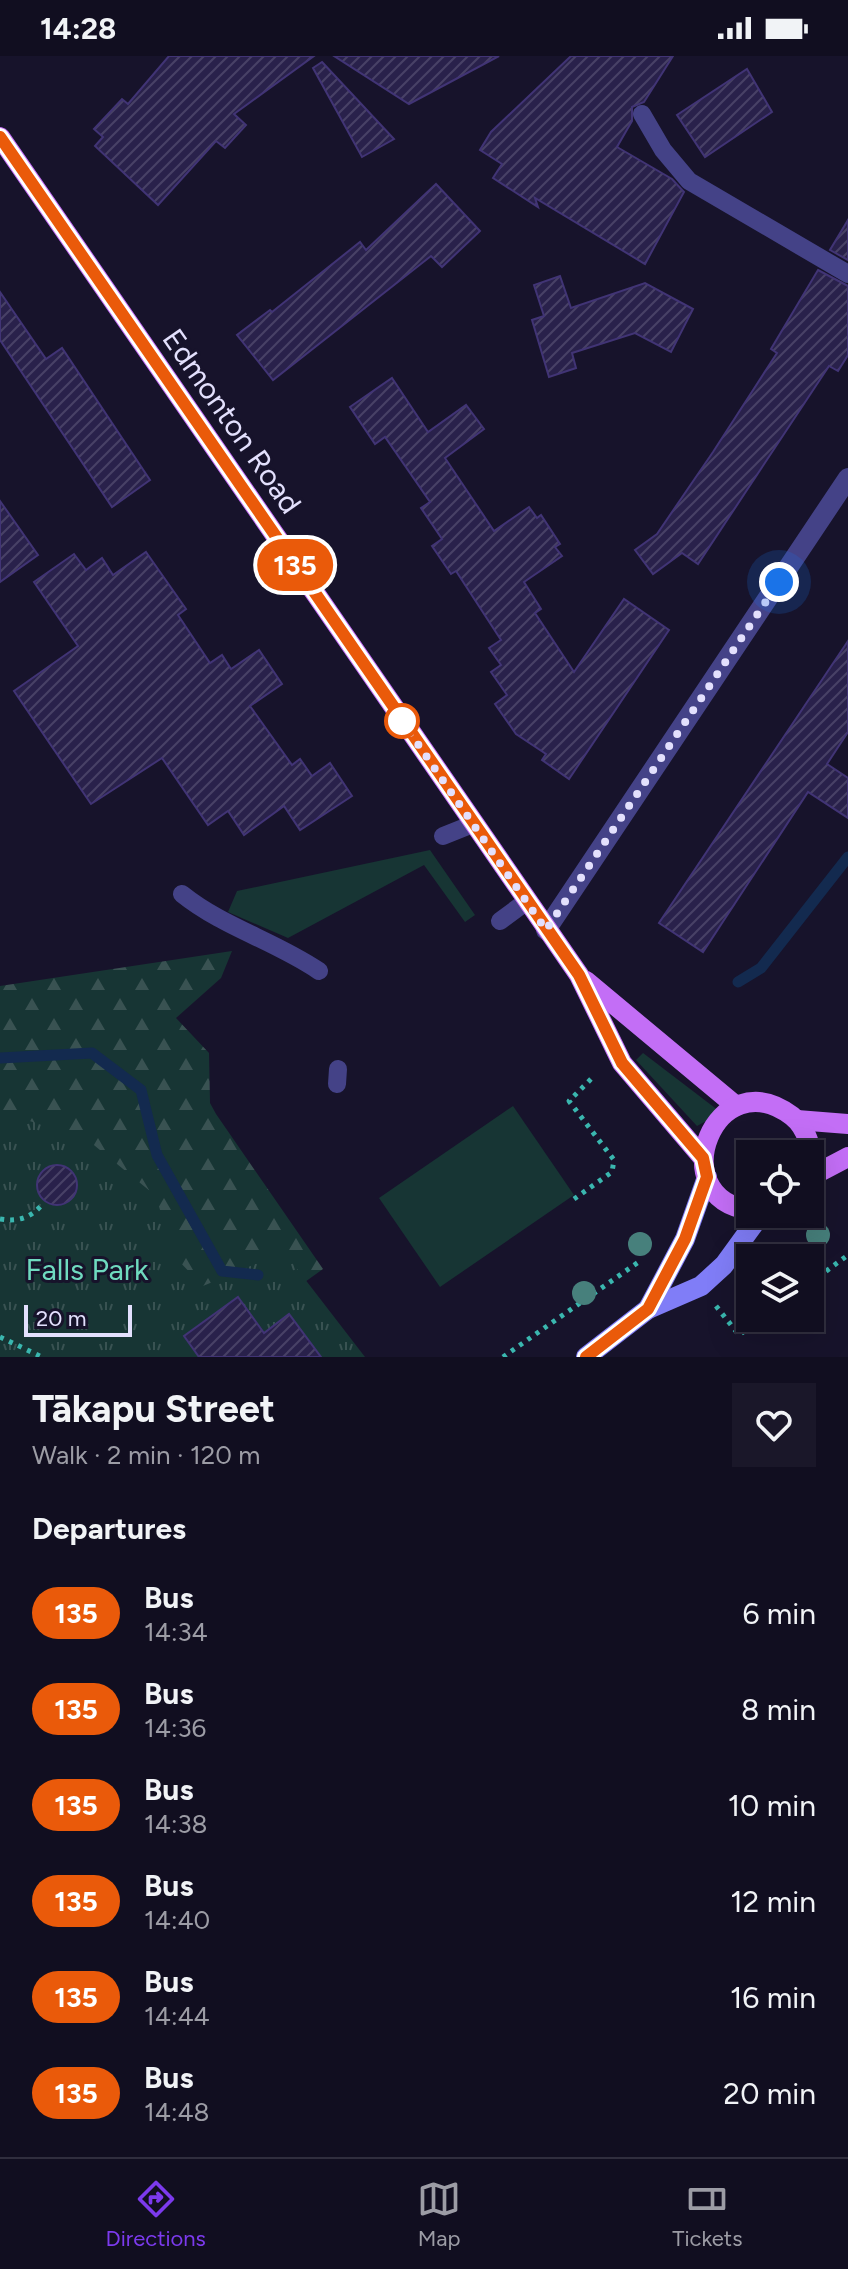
<!DOCTYPE html>
<html lang="en">
<head>
<meta charset="utf-8">
<style>
	:root { --surface:#110e20; --page:#1a1729; --text:#f1f3f6; --muted:#9c9ca5; --line:#302e3e; --accent:#7c3aed }
	body { margin:0; font-family:Figtree,sans-serif; background:var(--page); color:var(--text); height:100vh; display:flex; flex-direction:column; font-size:30px; white-space:nowrap }
	* { box-sizing:border-box; margin:0 }
	p { font-size:26px; color:var(--muted) }
	.icon { flex:none; width:44px; height:44px; fill:none; stroke:currentColor; stroke-width:2; stroke-linecap:round; stroke-linejoin:round }
	.map { position:relative; height:1301px; overflow:hidden }
	.side { display:flex; flex-direction:column; background:var(--surface); flex:1 }
	.side>* { flex:none }
	.badge { padding:0 16px; border-radius:26px; font-size:28px; line-height:52px }
	.buttons { position:absolute; left:736px; top:1084px; display:grid; gap:16px }
	.buttons a { display:grid; place-items:center; width:88px; height:88px; border-radius:0px; background:var(--surface); box-shadow:0 8px 32px #0002,0 0 0 2px var(--line); font-size:40px }
	.scale { position:absolute; left:24px; bottom:20px; width:108px; box-sizing:border-box; padding-left:8px; border:4px solid #e3e0fd; border-top:0; font-size:22px; line-height:28px; white-space:nowrap; color:#e3e0fd; -webkit-text-stroke:6px #17132b; paint-order:stroke }
	.you { position:absolute; width:40px; height:40px; margin:-20px; border:6px solid #fff; border-radius:50%; background:#1a73e8; box-shadow:0 0 0 12px #1a73e833 }
	.map>.badge { position:absolute; translate:-50% -50%; box-shadow:0 0 0 4px #fff }
	h2 { padding:0 32px; font-size:30px; line-height:72px }
	.round { display:grid; place-items:center; flex:none; width:84px; height:84px; border-radius:0px; background:var(--page) }
	.head { display:flex; align-items:center; justify-content:space-between; height:136px; padding:0 32px }
	h1 { font-size:38px; font-weight:700; line-height:60px }
	ul { padding:0; list-style:none }
	li { display:flex; align-items:center; gap:24px; height:96px; padding:0 32px }
	li div { flex:1 }
	li b { display:block; font-size:30px }
	li em { font-style:normal }
	li .badge { min-width:88px; font-weight:700; text-align:center }
	.status { display:flex; justify-content:space-between; align-items:center; height:56px; padding:0 40px; background:var(--surface); direction:ltr }
	.status svg { height:22px; fill:currentColor }
	.tabs { display:flex; justify-content:space-around; align-items:center; height:112px; border-top:2px solid var(--line); background:var(--surface); font-size:22px; color:var(--muted) }
	.tabs a { display:grid; justify-items:center; gap:4px }
	.tabs .selected { color:var(--accent) }
	.map>svg:first-child { display:block }
</style>
</head>
<body>
<div class="status"><b>14:28</b><svg viewBox="0 0 49 12"><path d="M0 12V9h3v3zM5 12V6h3v6zM10 12V3h3v9zM15 12V0h3v12zM26 1h20v11H26zM47 4h2v5h-2z"/></svg></div>
<div class="map">
<svg width="848" height="1301" viewBox="0 0 848 1301">
	<defs>
		<pattern id="forest-firs" width="22" height="20" patternUnits="userSpaceOnUse" patternTransform="scale(2)"><rect width="22" height="20" fill="#173534"/><path d="M5 1l3.5 6h-7zM16 11l3.5 6h-7z" fill="#395252"/></pattern>
		<pattern id="park-tufts" width="24" height="20" patternUnits="userSpaceOnUse" patternTransform="scale(2)"><rect width="24" height="20" fill="#173534"/><path d="M3 7l-1-3M5 7V3M7 7l1-3M15 17l-1-3M17 17v-4M19 17l1-3" fill="none" stroke="#395252"/></pattern>
		<pattern id="building-hatch" width="6" height="6" patternUnits="userSpaceOnUse" patternTransform="scale(2)"><rect width="6" height="6" fill="#29214b"/><path d="M-1 1l2-2M0 6l6-6M5 7l2-2" fill="none" stroke="#484166"/></pattern>
	</defs>
	<rect width="100%" height="100%" fill="#17132b"/>
	<g fill="#173534">
		<path d="M430 794 475 859 465 866 424 809 288 882 228 856 237 835Z"/>
		<path d="M643 997 719 1055V1058L697 1070 636 1004Z"/>
		<path d="M513 1050 574 1139 440 1231 379 1142Z"/>
	</g>
	<path fill="url(#forest-firs)" d="M232 895 221 922 176 962 209 997 210 1047 216 1058 323 1213 284 1241 224 1254 0 1122V930Z"/>
	<path fill="url(#park-tufts)" d="M0 1055 89 1085 156 1140 173 1199 203 1230 284 1196 365 1301H0Z"/>
	<g fill="none" stroke-linecap="round" stroke-linejoin="round">
		<g stroke="#132a4f" stroke-width="11">
			<path d="M738 926 761 912 848 801"/>
			<path d="M0 1002 92 997 141 1034 157 1099 222 1215 258 1219"/>
		</g>
	</g>
	<g fill="url(#building-hatch)" stroke="#413475" stroke-width="2">
		<path d="M169 0H314L234 58 246 69 225 92 216 85 158 149 95 90 103 81 94 73 122 43 128 48Z"/>
		<path d="M334 0H499L409 48Z"/>
		<path d="M571 0H673L644 46 632 51V65L617 91 672 123 684 136 645 208 535 142 538 151 493 122 502 108 480 94 491 76Z"/>
		<path d="M322 6 394 83 362 101 313 12Z"/>
		<path d="M747 13 772 56 705 101 677 59Z"/>
		<path d="M436 128 480 175 442 211 431 200 273 324 237 279 270 254 272 256 360 186 366 194Z"/>
		<path d="M848 164V204L830 194Z"/>
		<path d="M818 214 848 230V299L838 315 829 310 698 508 682 497 653 518 635 494 657 478 713 396 777 297 771 293Z"/>
		<path d="M560 220 571 252 645 227 693 253 671 296 635 277 572 297 576 312 549 321 532 264 544 260 534 229Z"/>
		<path d="M0 236 46 303 62 292 150 424 112 451 0 284Z"/>
		<path d="M392 322 428 376 466 349 484 373 445 402 494 475 529 451 537 462 541 459 560 488 555 491 562 500 524 526 541 553 535 557 574 616 624 543 669 574 569 723 542 704 546 698 516 678 495 648 507 639 491 616 501 609 489 592 501 584 456 515 451 518 432 490 442 483 421 452 430 446 385 381 375 388 350 351Z"/>
		<path d="M0 445 38 499 0 526Z"/>
		<path d="M146 496 186 553 178 559 210 607 222 599 231 613 259 594 282 628 250 650 292 709 300 703 312 720 330 707 352 740 300 774 284 750 244 779 228 755 208 769 162 702 91 748 14 635 78 590 34 526 74 498 86 514 102 502 113 519Z"/>
		<path d="M848 585V676L827 708 848 722V762L808 736 703 896 659 867Z"/>
		<circle cx="57" cy="1129" r="20"/>
		<path d="M238 1241 264 1277 289 1258 321 1301H199L184 1280Z"/>
	</g>
	<g fill="none" stroke-linecap="round" stroke-linejoin="round">
		<g stroke="#3ab7af" stroke-width="5" stroke-dasharray="4 6" stroke-linecap="butt">
			<path d="M574 1143 612 1116 614 1104 569 1045 591 1023"/>
			<path d="M0 1163C18 1166 30 1162 42 1149"/>
			<path d="M810 1227 848 1199"/>
			<path d="M716 1250 739 1279 763 1262"/>
			<path d="M0 1281 42 1301"/>
			<path d="M503 1301 640 1205"/>
		</g>
		<g stroke="#444287" stroke-width="18">
			<path d="M642 58 663 94 689 125 848 218"/>
			<path d="M443 780 473 768"/>
			<path d="M182 838C223 871 275 885 319 915"/>
			<path d="M500 865 527 845"/>
			<path d="M337 1028 338 1013"/>
		</g>
		<path stroke="#444287" stroke-width="20" d="M546 874 848 422"/>
		<g stroke="#807df7" stroke-width="20">
			<path d="M648 1253 685 1183 707 1121"/>
			<path d="M586 1301 648 1253 701 1230 724 1209 761 1158"/>
		</g>
		<g stroke="#c36ef6" stroke-width="20">
			<path d="M0 81 579 919 622 1007 703 1102"/>
			<path d="M586 925 736 1050"/>
			<path d="M797 1064 848 1068"/>
			<path d="M810 1121 848 1101"/>
			<path d="M750 1154C661 1142 715 1002 792 1060 806 1071 814 1094 810 1111"/>
		</g>
	</g>
	<g fill="#47807c">
		<circle cx="818" cy="1179" r="12"/>
		<circle cx="640" cy="1188" r="12"/>
		<circle cx="584" cy="1237" r="12"/>
	</g>
	<g fill="none" stroke-linecap="round" stroke-linejoin="round">
		<g stroke="#fff" stroke-width="18">
			<path id="line" d="M0 81 579 919 622 1007 703 1102 707 1121 685 1183 648 1253 586 1301"/>
		</g>
		<use href="#line" stroke="#ea5a0a" stroke-width="12"/>
		<path stroke="#e3e0fd" stroke-width="8" stroke-dasharray="0 14.4" d="M402 665 546 874 779 526"/>
	</g>
	<circle fill="#fff" stroke="#ea5a0a" stroke-width="4" cx="402" cy="665" r="16"/>
	<g text-anchor="middle" dominant-baseline="central" stroke-width="6" stroke-linejoin="round" paint-order="stroke">
		<g font-size="30" fill="#e3e0fd" stroke="#17132b">
			<text transform="translate(232 365) rotate(55)">Edmonton Road</text>
		</g>
		<g font-size="30" fill="#6fdabf" stroke="#17132b">
			<text x="87" y="1213">Falls Park</text>
		</g>
	</g>
</svg>
<div class="buttons">
<a><svg class="icon" aria-label="locate" viewBox="0 0 24 24"><circle cx="12" cy="12" r="6"/><path d="M12 2v4M12 18v4M2 12h4M18 12h4"/></svg></a>
<a><svg class="icon" aria-label="layers" viewBox="0 0 24 24"><path d="M12 4l9 5-9 5-9-5zM3 14l9 5 9-5"/></svg></a>
</div>
<div class="scale">20 m</div>
<div class="you" style="left:779px;top:526px"></div>
<b class="badge" style="left:295px;top:509px;background:#ea5a0a;color:#fff">135</b>
</div>
<section class="side">
<div class="head"><div><h1>Tākapu Street</h1><p>Walk · 2 min · 120 m</p></div><a class="round"><svg class="icon" aria-label="heart" viewBox="0 0 24 24"><path d="M12 20l-8-8c-3-5 5-10 8-4 3-6 11-1 8 4z"/></svg></a></div>
<h2>Departures</h2>
<ul>
<li><span class="badge" style="background:#ea5a0a;color:#fff">135</span><div><b>Bus</b><p>14:34</p></div><em>6 min</em></li>
<li><span class="badge" style="background:#ea5a0a;color:#fff">135</span><div><b>Bus</b><p>14:36</p></div><em>8 min</em></li>
<li><span class="badge" style="background:#ea5a0a;color:#fff">135</span><div><b>Bus</b><p>14:38</p></div><em>10 min</em></li>
<li><span class="badge" style="background:#ea5a0a;color:#fff">135</span><div><b>Bus</b><p>14:40</p></div><em>12 min</em></li>
<li><span class="badge" style="background:#ea5a0a;color:#fff">135</span><div><b>Bus</b><p>14:44</p></div><em>16 min</em></li>
<li><span class="badge" style="background:#ea5a0a;color:#fff">135</span><div><b>Bus</b><p>14:48</p></div><em>20 min</em></li>
</ul>
</section>
<nav class="tabs">
<a class="selected"><svg class="icon" aria-label="directions" viewBox="0 0 24 24"><path d="M12 3l9 9-9 9-9-9zM9 14v-3h6M13 9l2 2-2 2"/></svg>Directions</a>
<a><svg class="icon" aria-label="map" viewBox="0 0 24 24"><path d="M3 6l6-2 6 2 6-2v14l-6 2-6-2-6 2zM9 4v14M15 6v14"/></svg>Map</a>
<a><svg class="icon" aria-label="tickets" viewBox="0 0 24 24"><path d="M3 7h18v10H3zM15 7v10"/></svg>Tickets</a>
</nav>
</body>
</html>
